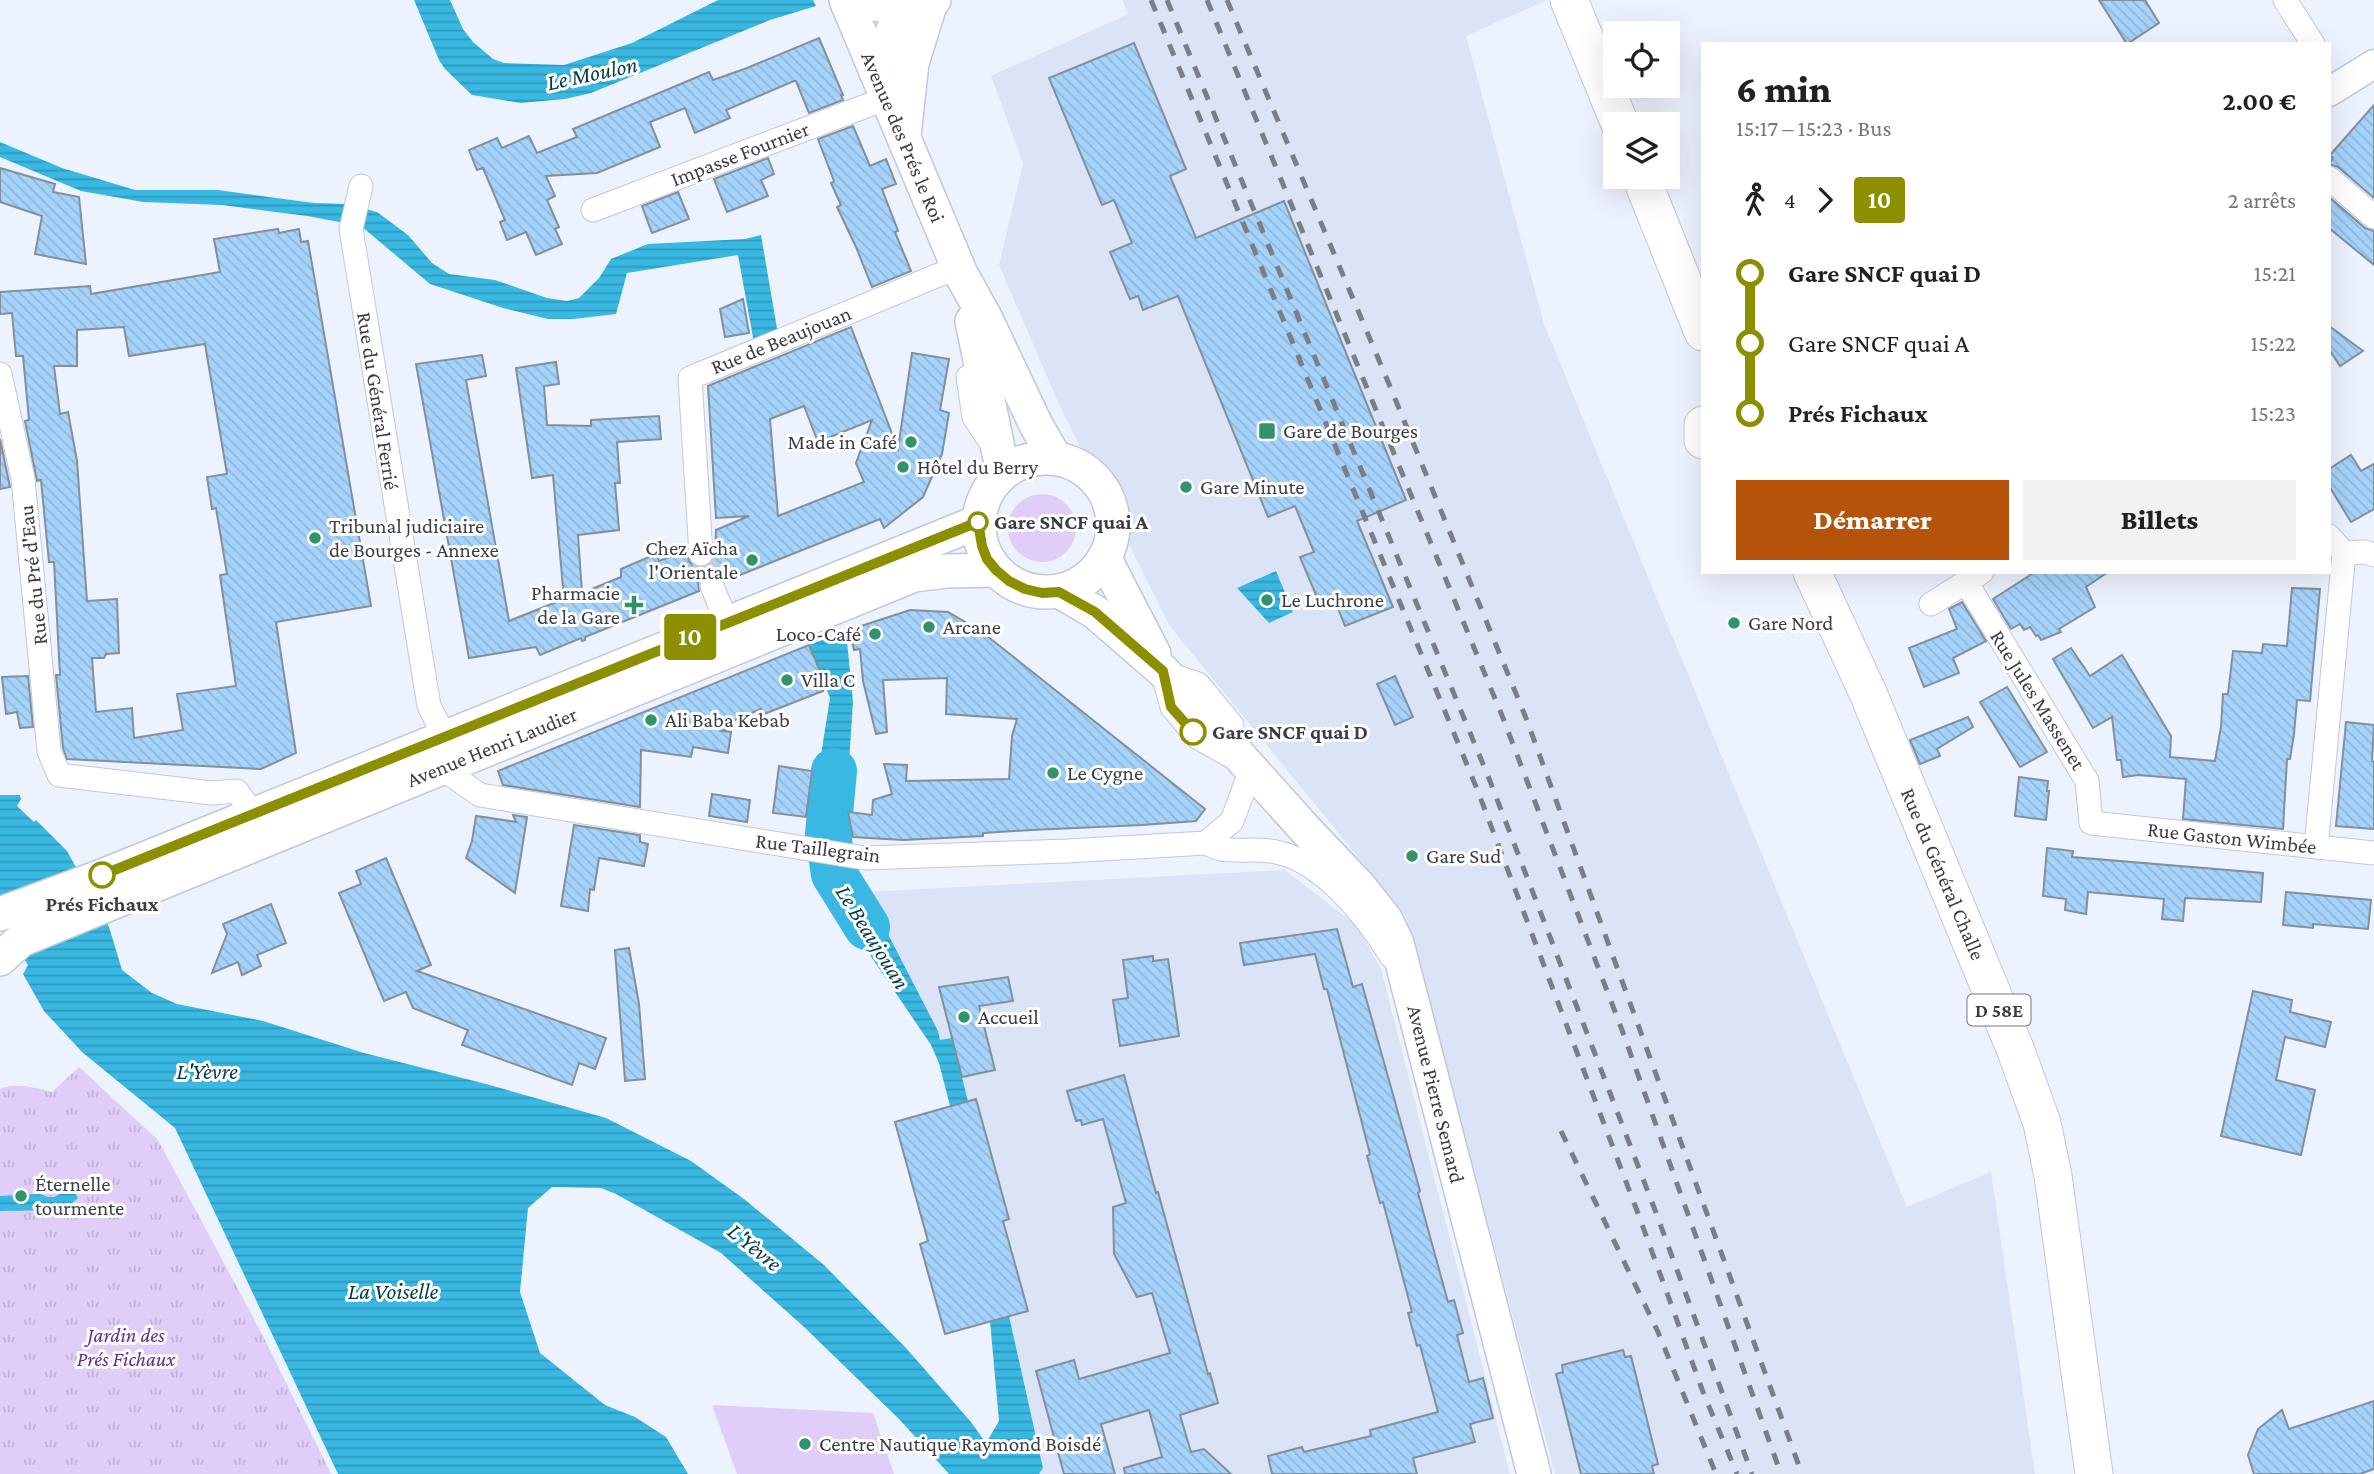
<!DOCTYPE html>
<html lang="fr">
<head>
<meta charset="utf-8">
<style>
	:root { --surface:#fff; --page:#f2f2f2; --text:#202124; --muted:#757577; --accent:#b45309 }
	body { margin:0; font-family:"Crimson Pro",serif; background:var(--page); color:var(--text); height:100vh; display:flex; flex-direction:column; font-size:26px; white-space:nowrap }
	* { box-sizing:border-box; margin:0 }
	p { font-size:23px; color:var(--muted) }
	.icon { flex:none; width:38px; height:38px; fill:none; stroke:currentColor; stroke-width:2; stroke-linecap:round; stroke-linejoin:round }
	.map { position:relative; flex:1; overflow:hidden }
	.sheet { position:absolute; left:1701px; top:42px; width:630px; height:532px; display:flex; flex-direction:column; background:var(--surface); border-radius:0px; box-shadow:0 7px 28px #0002 }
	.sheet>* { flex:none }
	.badge { padding:0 14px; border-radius:5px; font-size:24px; line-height:46px }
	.tools { position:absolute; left:1603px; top:21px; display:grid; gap:14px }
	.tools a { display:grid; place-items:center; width:77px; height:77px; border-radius:0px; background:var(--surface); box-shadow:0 7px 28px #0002; font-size:35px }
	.map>.badge { position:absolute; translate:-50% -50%; box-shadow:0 0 0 4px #fff }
	.legs { display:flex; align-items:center; gap:10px; height:77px; padding:0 35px; font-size:23px }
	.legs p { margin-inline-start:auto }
	.summary { display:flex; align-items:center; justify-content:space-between; height:119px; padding:0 35px }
	h1 { font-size:38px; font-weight:800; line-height:52px }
	.cta { display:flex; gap:14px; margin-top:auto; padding:14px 35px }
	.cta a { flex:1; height:80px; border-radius:0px; background:var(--accent); color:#fff; font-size:28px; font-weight:800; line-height:80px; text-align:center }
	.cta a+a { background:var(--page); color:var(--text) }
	ul { padding:0 35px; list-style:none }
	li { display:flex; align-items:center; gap:24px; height:70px; font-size:26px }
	li i { display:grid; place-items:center; width:10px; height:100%; margin:0 9px; background:currentColor }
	li i::after { content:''; width:18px; height:18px; margin:-9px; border:5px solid; border-radius:50%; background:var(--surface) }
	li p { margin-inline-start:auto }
	li:first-child i { background:linear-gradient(#0000 50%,currentColor 0) }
	li:last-child i { background:linear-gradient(currentColor 50%,#0000 0) }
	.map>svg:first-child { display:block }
</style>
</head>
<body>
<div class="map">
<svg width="2374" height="1474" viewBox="0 0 2374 1474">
	<defs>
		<pattern id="park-tufts" width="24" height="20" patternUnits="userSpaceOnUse" patternTransform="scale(1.75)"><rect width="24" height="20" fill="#e0cdf8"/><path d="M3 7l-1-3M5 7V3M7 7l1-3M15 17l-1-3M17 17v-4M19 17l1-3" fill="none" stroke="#c1b1d6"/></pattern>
		<pattern id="water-rules" width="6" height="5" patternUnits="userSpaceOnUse" patternTransform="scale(1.75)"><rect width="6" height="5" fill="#38b8e2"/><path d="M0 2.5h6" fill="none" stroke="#3097b9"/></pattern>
		<pattern id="building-back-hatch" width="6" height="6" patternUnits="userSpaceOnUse" patternTransform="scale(1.75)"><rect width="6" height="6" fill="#a5d3fb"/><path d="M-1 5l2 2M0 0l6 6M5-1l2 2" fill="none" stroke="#8fb6d8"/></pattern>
	</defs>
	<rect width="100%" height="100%" fill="#ecf2fe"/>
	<g fill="#dbe4f6">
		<path d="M1122 0H1547L1466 36 1544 324 1907 1207 1991 1172 2035 1474H1555L1406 916 1169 625 1058 402 999 265 1023 163 991 76 1128 14Z"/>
		<path d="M1285 870 1356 925 1381 969 1510 1474H1039L1043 1467 1009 1317 945 1334 920 1244 928 1241 895 1122 968 1100 952 1038 940 1041 865 892Z"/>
	</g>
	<g fill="#e0cdf8">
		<circle cx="1042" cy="528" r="34"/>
		<path d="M712 1405 873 1413 894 1474H737Z"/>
	</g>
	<path fill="url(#park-tufts)" d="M79 1067 158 1140 262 1334 331 1474H0V1089C16 1082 36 1088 52 1092Z"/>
	<g fill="url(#water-rules)">
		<path d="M414 0H450L463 29 473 42 493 59 504 63 564 65 632 43 718 0H813L816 6 770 20 591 93 565 99 521 103 472 95 445 69 439 60Z"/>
		<path d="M0 142 62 168 135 190H218L314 203 347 204 377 212 408 235 432 263 449 274 495 280 547 298 567 301 579 298 599 278 611 259 648 244 745 239 761 235 778 334 754 343 738 255 627 273 616 314 573 319H548L503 308 430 284 361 226 307 216 222 205 143 202 81 191 0 157Z"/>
		<path d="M1276 571 1293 612 1269 623 1237 588Z"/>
		<path d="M846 631 853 702 846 808 854 838 809 831 830 698 809 645Z"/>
		<path d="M0 795H20L21 799 17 806 34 822 36 820 67 851 109 927 122 970 152 993 177 1004 263 1021 364 1053 486 1084 606 1118 691 1161 744 1199 824 1265 906 1348 971 1422 986 1443 999 1421 990 1321 1009 1316 1043 1468 1039 1474H949L899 1419 803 1326 721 1253 616 1194 601 1188 552 1187 528 1208 520 1292 540 1353 605 1405 635 1417 666 1437 688 1474H338L175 1128 82 1052 44 1011 23 974 28 965 0 922Z"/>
		<path d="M813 871 858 876 938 1031 940 1040 952 1038 968 1101 950 1106 939 1063 931 1045Z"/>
		<path d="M72 1188 78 1198C67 1213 19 1210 0 1211V1196L40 1194 48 1197H54Z"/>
	</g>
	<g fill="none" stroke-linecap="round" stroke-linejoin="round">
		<path stroke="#38b8e2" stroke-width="46" d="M834 771 828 834 834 874 867 927"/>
	</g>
	<g fill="url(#building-back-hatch)" stroke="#838f9b" stroke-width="2" fill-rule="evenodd">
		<path d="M2099 0H2145L2159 23 2127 44Z"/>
		<path d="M819 38 843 95H841L843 100 809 113 796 81H794L726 110 730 118 695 133 685 108 650 122 660 147 597 173 546 176 555 196 547 200 559 227 555 229 562 244 536 255 526 232 507 240 500 222 505 220 483 168 477 170 469 150 497 138 502 148 529 136 537 153 577 137 573 129 683 83 709 72 713 80 747 68Z"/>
		<path d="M1134 43 1186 169 1170 176 1196 238 1284 201 1406 500 1357 521 1393 607 1345 626 1333 596 1319 602 1300 557 1314 552 1295 506 1268 517 1178 296 1143 310 1138 296 1130 299 1110 252 1132 243 1114 200 1102 205 1049 78Z"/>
		<path d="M2374 105V198L2338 167 2329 164 2333 158 2330 155Z"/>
		<path d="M853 126 870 166 886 159 896 184 882 189 898 231 895 232 911 271 872 287 856 247 837 207 841 205 831 183 834 181 818 139Z"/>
		<path d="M768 158 774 174 761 180 768 196 727 212 714 179Z"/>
		<path d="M0 168 55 184 53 192 79 197 86 264 35 254 42 216 0 202Z"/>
		<path d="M678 192 689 219 652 233 642 206Z"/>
		<path d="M2329 197 2365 228 2374 231V265L2329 228Z"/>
		<path d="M278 229 279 233 299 229 301 242 308 241 371 606 276 622 296 753 261 769 67 759 63 748 56 675H60L54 562H49L41 480 37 481 25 421 29 420 23 356H16L12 313 0 314V292L90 286 91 294 220 272 214 239ZM124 327 129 356 205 344 227 474 207 477 212 509 216 508 227 574 220 575 236 686 177 694 183 730 134 738 132 708 96 712 92 658H104L106 654 119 653 117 599 87 601 77 461 68 412 60 414 54 366H77V330Z"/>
		<path d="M743 299 749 333 725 337 720 309Z"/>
		<path d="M2329 326 2363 351 2340 366 2329 349Z"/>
		<path d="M851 327 898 449 912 353 949 359 940 410 949 413 942 454 923 497 884 528 880 519 725 581 721 575 715 572 706 573 698 583 699 591 585 637V640L582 641 581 638 540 655 536 647 469 658 416 364 482 355 486 376 466 380 509 621 564 599 553 475 532 478 516 368 556 362 559 384 544 386 547 425 591 426V420L659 416 661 439 617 442 620 483H615L619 530 578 535 582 593 621 577V569L656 554 659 561 682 552V554L687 552 689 561 694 566 701 568 709 565 715 554 716 530 749 516 716 518 708 386ZM804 406 818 442 872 420 856 463 864 482 778 516 770 419Z"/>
		<path d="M0 439 10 487 0 489Z"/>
		<path d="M2351 455 2361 471 2374 464V509L2351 522 2329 486V469Z"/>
		<path d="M2035 572H2108L2086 587 2095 607 2059 629 2061 632 2041 640 2038 635 2036 636 2030 627 2024 630 2020 624 2011 629 1993 599Z"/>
		<path d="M2292 588 2320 589 2310 701 2297 700 2294 734 2290 759H2287L2283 829 2183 819 2186 779 2138 775 2123 777 2121 760H2117L2112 717 2093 728 2053 659 2071 648 2090 676 2122 655 2171 736 2170 757 2215 761 2221 727 2223 694H2228L2233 651 2262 653 2263 644 2287 646Z"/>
		<path d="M1962 602 1986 641 1953 658 1959 673 1924 687 1909 648 1957 629 1949 609Z"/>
		<path d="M910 610 948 612 982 632 1205 809 1196 821 1142 825 1031 830 983 833V836L903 840 853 837 848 812 872 815 873 800 892 794 884 764 907 765 906 781 1009 779 1012 736 1017 719 946 714 947 678 883 680 887 732 876 734 863 681 860 649 854 650 849 630Z"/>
		<path d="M809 645 824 681 823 691 764 714 761 709 732 721 731 727 722 731 731 732 728 753 693 747 691 757 641 750 640 807 503 785 498 771Z"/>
		<path d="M28 676 33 727 20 728 17 712 6 714 2 677Z"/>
		<path d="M1395 676 1413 717 1395 725 1377 684Z"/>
		<path d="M2007 687 2047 752 2020 767 1980 702Z"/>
		<path d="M1968 717 1973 727 1937 749 1940 756 1920 764 1910 740Z"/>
		<path d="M2346 722 2374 725 2372 761 2374 762V829L2336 826Z"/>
		<path d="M779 766 812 771 806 817 773 813Z"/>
		<path d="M2019 777 2048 781 2047 791H2049L2046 820 2015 816Z"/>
		<path d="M712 794 750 800 747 822 709 816Z"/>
		<path d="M513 815 527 817 515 893 466 858 472 841 476 816 516 822Z"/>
		<path d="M574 825 640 835V842L648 844 644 866 599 858 594 890 590 889 588 911 561 906Z"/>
		<path d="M2047 848 2073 851 2072 857 2263 873 2261 902 2185 898 2183 921 2162 919 2164 899 2088 892 2086 914 2065 910 2066 899 2043 896Z"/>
		<path d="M386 858 431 965 417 971 606 1038 595 1069 579 1063 572 1085 462 1045 468 1030 413 1008 406 992 384 1001 339 893 361 884 356 871Z"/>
		<path d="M2286 892 2371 900 2368 929 2313 924V928L2283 925Z"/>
		<path d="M271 904 286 943 257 955 261 966 242 975 238 962 212 973 227 934 223 924Z"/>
		<path d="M1337 929 1353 987 1362 984 1420 1191 1418 1193 1448 1302 1454 1300 1463 1333 1457 1335 1469 1382 1483 1378 1493 1418 1470 1424 1475 1442 1413 1458 1417 1474H1272L1268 1456 1302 1447 1304 1452 1371 1436 1370 1430 1438 1412 1420 1345 1417 1346 1408 1313 1412 1312 1383 1202 1380 1203 1367 1156 1370 1154 1327 989H1324L1315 954 1244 965 1240 943Z"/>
		<path d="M629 948 639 1004 645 1079 625 1081 615 950Z"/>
		<path d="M1153 956V961L1168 959 1179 1036 1120 1046 1113 1000 1128 998 1123 960Z"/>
		<path d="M1008 977 1013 1001 979 1006 995 1070 962 1077 939 987Z"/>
		<path d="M2253 991 2292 1000 2290 1012 2331 1022 2325 1047 2285 1037 2276 1080 2315 1090 2301 1155 2221 1136Z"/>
		<path d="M1124 1075 1156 1193 1158 1192 1208 1374 1210 1373 1218 1403 1180 1415 1191 1452 1204 1449 1231 1474H1125L1124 1468 1162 1457 1149 1410 1101 1424 1115 1474H1064L1036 1371 1074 1360 1079 1379 1170 1353 1152 1293 1137 1297 1114 1254 1113 1207 1126 1203 1103 1119 1082 1125 1081 1120 1076 1121 1067 1091Z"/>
		<path d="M976 1099 1009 1219 1003 1221 1028 1311 945 1334 920 1244 928 1241 895 1122Z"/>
		<path d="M1623 1350 1625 1357 1631 1356 1658 1464 1652 1466 1654 1474H1581L1556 1374 1563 1372 1562 1365Z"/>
		<path d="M2374 1401V1469L2360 1474H2254L2248 1455 2258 1429 2282 1410 2289 1429Z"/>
	</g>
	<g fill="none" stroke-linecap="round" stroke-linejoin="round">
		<path stroke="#c8ced9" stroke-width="23" stroke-dasharray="23 11" stroke-linecap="butt" d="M701 554 712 586"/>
		<g stroke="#c0c8d7" stroke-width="25">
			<g id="minor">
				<path d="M2285 0 2313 44"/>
				<path d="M2329 178 2374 217"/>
				<path d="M361 186 351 229 429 706 445 737"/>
				<path d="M593 210 887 98"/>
				<path d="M0 374 23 479 49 751 59 775 212 793 237 791 253 814"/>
				<path d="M968 377 974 417 991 443"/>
				<path d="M2329 536 2344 553 2365 552 2374 555"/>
				<path d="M701 554 690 378 958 267"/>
				<path d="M1966 582 2087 781 2091 823 2374 853"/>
				<path d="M712 586 727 623"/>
				<path d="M1931 604 1982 572"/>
				<path d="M1163 674 1172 707 1197 737 1229 755"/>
				<path d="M1169 674 1198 684 1232 725"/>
				<path d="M441 768 480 795 864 858 1068 851 1206 843C1211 845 1216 848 1221 849 1237 852 1258 848 1276 852 1323 861 1367 917 1391 956"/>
				<path d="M1206 843 1232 821 1246 783 1256 774"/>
				<path d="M2316 847 2344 553"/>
			</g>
		</g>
		<g stroke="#c0c8d7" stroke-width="31">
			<path id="tertiary" d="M2329 92 2374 64"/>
		</g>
		<g stroke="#c0c8d7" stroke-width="36">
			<g id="secondary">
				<path d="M846 0 961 274 986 319 1036 425 1055 458"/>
				<path d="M854 0C880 6 907 11 934 0"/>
				<path d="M876 72 893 30 906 7"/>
				<path d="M904 135 912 63 931 2"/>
				<path d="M972 321 1003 473"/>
				<circle cx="1046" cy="525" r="67"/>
				<path d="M1105 559 1154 654"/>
				<path d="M1059 591 1095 612 1163 671 1305 829 1359 886 1386 920 1397 943 1534 1474"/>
				<path d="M0 914 97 878 978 522"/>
				<path d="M0 959 21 940 914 575 947 571 996 570"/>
			</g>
		</g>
		<g stroke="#c0c8d7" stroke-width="39">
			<g id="primary">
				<path d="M1569 0 1620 124"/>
				<path d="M1641 177 1703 332"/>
				<path d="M1703 425V440"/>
				<path d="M1812 572 1868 693 2016 1051 2042 1123 2053 1176 2094 1474"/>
			</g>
		</g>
		<use href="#minor" stroke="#fff" stroke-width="23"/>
		<use href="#tertiary" stroke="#fff" stroke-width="28"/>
		<use href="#secondary" stroke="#fff" stroke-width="33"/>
		<use href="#primary" stroke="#fff" stroke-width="37"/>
		<g stroke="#7a7e86" stroke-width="5" stroke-dasharray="12 12" stroke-linecap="butt">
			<path d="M1151 0 1477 789 1639 1216 1703 1392 1737 1474"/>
			<path d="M1167 0 1490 781 1655 1210 1752 1474"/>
			<path d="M1207 0 1503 718 1622 1030 1781 1474"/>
			<path d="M1227 0 1389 384 1526 718 1802 1474"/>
			<path d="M1561 1131 1658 1332 1716 1474"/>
		</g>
	</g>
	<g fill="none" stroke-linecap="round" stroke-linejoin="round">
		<g stroke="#fff" stroke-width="16">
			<path id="line-1" d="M102 875 978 522 982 546 987 559 996 570 1009 581 1025 589 1042 593 1059 592 1095 612 1163 671 1171 707 1193 732"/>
		</g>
		<use href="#line-1" stroke="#8b8f00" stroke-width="10"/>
	</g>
	<g fill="#31926c" stroke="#fff" stroke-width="2.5">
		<rect x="1258" y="422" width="18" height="18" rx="3.5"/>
		<circle cx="911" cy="442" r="7"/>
		<circle cx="903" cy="467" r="7"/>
		<circle cx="1186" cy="487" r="7"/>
		<circle cx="315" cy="538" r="7"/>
		<circle cx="752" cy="560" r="7"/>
		<circle cx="1267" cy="600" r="7"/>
		<path d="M630.5 594.5h7v7h7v7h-7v7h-7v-7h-7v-7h7z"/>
		<circle cx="1734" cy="623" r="7"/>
		<circle cx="929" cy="627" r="7"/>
		<circle cx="875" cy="634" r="7"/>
		<circle cx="787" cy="680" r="7"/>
		<circle cx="651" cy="720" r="7"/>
		<circle cx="1053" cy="773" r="7"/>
		<circle cx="1412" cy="856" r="7"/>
		<circle cx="964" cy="1017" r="7"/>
		<circle cx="21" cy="1196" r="7"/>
		<circle cx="805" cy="1444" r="7"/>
	</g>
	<g fill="#fff" stroke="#8b8f00" stroke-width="3.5">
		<circle cx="978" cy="522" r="9"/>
		<circle cx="1193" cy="732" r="12"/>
		<circle cx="102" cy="875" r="12"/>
	</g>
	<g text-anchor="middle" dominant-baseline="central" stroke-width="6" stroke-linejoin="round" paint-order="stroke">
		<rect fill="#fff" stroke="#75777b" stroke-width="2" x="1967.5" y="994.5" width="63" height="31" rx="5"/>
		<g font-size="19" font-weight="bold" fill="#3a3d43">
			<text x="1999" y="1010">D 58E</text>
		</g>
		<g font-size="21" fill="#3a3d43" stroke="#fff">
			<text transform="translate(903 137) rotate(67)">Avenue des Prés le Roi</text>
			<text transform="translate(740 154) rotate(-21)">Impasse Fournier</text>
			<text transform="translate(781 340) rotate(-22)">Rue de Beaujouan</text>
			<text transform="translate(378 401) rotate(81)">Rue du Général Ferrié</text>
			<text transform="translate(33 575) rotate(-96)">Rue du Pré d'Eau</text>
			<text transform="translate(2038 700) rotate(58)">Rue Jules Massenet</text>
			<text transform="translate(492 747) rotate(-22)">Avenue Henri Laudier</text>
			<text transform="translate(2232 838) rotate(6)">Rue Gaston Wimbée</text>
			<text transform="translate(818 848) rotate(7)">Rue Taillegrain</text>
			<text transform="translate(1943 874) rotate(67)">Rue du Général Challe</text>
			<text transform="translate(1436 1094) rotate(76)">Avenue Pierre Semard</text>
		</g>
		<g font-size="21" fill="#3a3d43" stroke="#fff" text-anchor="start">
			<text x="1283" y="431">Gare de Bourges</text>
			<text x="897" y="442" text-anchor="end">Made in Café</text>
			<text x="917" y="467">Hôtel du Berry</text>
			<text x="1200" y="487">Gare Minute</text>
			<text x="329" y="526">Tribunal judiciaire<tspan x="329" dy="24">de Bourges - Annexe</tspan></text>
			<text x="738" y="548" text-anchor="end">Chez Aïcha<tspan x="738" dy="24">l'Orientale</tspan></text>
			<text x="620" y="593" text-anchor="end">Pharmacie<tspan x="620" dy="24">de la Gare</tspan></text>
			<text x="1281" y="600">Le Luchrone</text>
			<text x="1748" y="623">Gare Nord</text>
			<text x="943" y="627">Arcane</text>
			<text x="861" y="634" text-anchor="end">Loco-Café</text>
			<text x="801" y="680">Villa C</text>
			<text x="665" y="720">Ali Baba Kebab</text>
			<text x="1067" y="773">Le Cygne</text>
			<text x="1426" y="856">Gare Sud</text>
			<text x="978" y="1017">Accueil</text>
			<text x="35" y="1184">Éternelle<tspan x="35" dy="24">tourmente</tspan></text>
			<text x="819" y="1444">Centre Nautique Raymond Boisdé</text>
		</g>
		<g font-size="21" font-weight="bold" fill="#3a3d43" stroke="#fff" text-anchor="start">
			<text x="994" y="522">Gare SNCF quai A</text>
			<text x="1212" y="732">Gare SNCF quai D</text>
			<text x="102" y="904" text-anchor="middle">Prés Fichaux</text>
		</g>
		<g font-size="21" font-style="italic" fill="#632f8f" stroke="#fff">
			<text x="126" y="1335">Jardin des<tspan x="126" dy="24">Prés Fichaux</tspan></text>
		</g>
		<g font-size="23" font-style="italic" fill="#003a4b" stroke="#fff">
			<text transform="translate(592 73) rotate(-12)">Le Moulon</text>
			<text transform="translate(873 937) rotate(58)">Le Beaujouan</text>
			<text x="207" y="1071">L'Yèvre</text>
			<text transform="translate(755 1247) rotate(39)">L'Yèvre</text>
			<text x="393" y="1291">La Voiselle</text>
		</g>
	</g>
</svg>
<div class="tools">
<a><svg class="icon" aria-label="locate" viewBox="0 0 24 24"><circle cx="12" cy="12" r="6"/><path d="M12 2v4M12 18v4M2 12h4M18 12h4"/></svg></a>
<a><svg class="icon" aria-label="layers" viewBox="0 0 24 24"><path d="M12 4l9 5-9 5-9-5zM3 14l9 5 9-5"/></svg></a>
</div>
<b class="badge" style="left:690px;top:637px;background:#8b8f00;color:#fff">10</b>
<section class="sheet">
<div class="summary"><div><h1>6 min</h1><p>15:17 – 15:23 · Bus</p></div><b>2.00 €</b></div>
<div class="legs"><svg class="icon" aria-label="walk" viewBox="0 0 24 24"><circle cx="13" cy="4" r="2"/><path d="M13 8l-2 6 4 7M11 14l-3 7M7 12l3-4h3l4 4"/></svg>4<svg class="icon" aria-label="forward" viewBox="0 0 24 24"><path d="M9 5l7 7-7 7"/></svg><b class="badge" style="background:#8b8f00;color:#fff">10</b><p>2 arrêts</p></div>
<ul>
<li><i style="color:#8b8f00"></i><b>Gare SNCF quai D</b><p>15:21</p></li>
<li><i style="color:#8b8f00"></i><span>Gare SNCF quai A</span><p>15:22</p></li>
<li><i style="color:#8b8f00"></i><b>Prés Fichaux</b><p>15:23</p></li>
</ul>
<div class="cta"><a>Démarrer</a><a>Billets</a></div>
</section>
</div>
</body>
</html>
